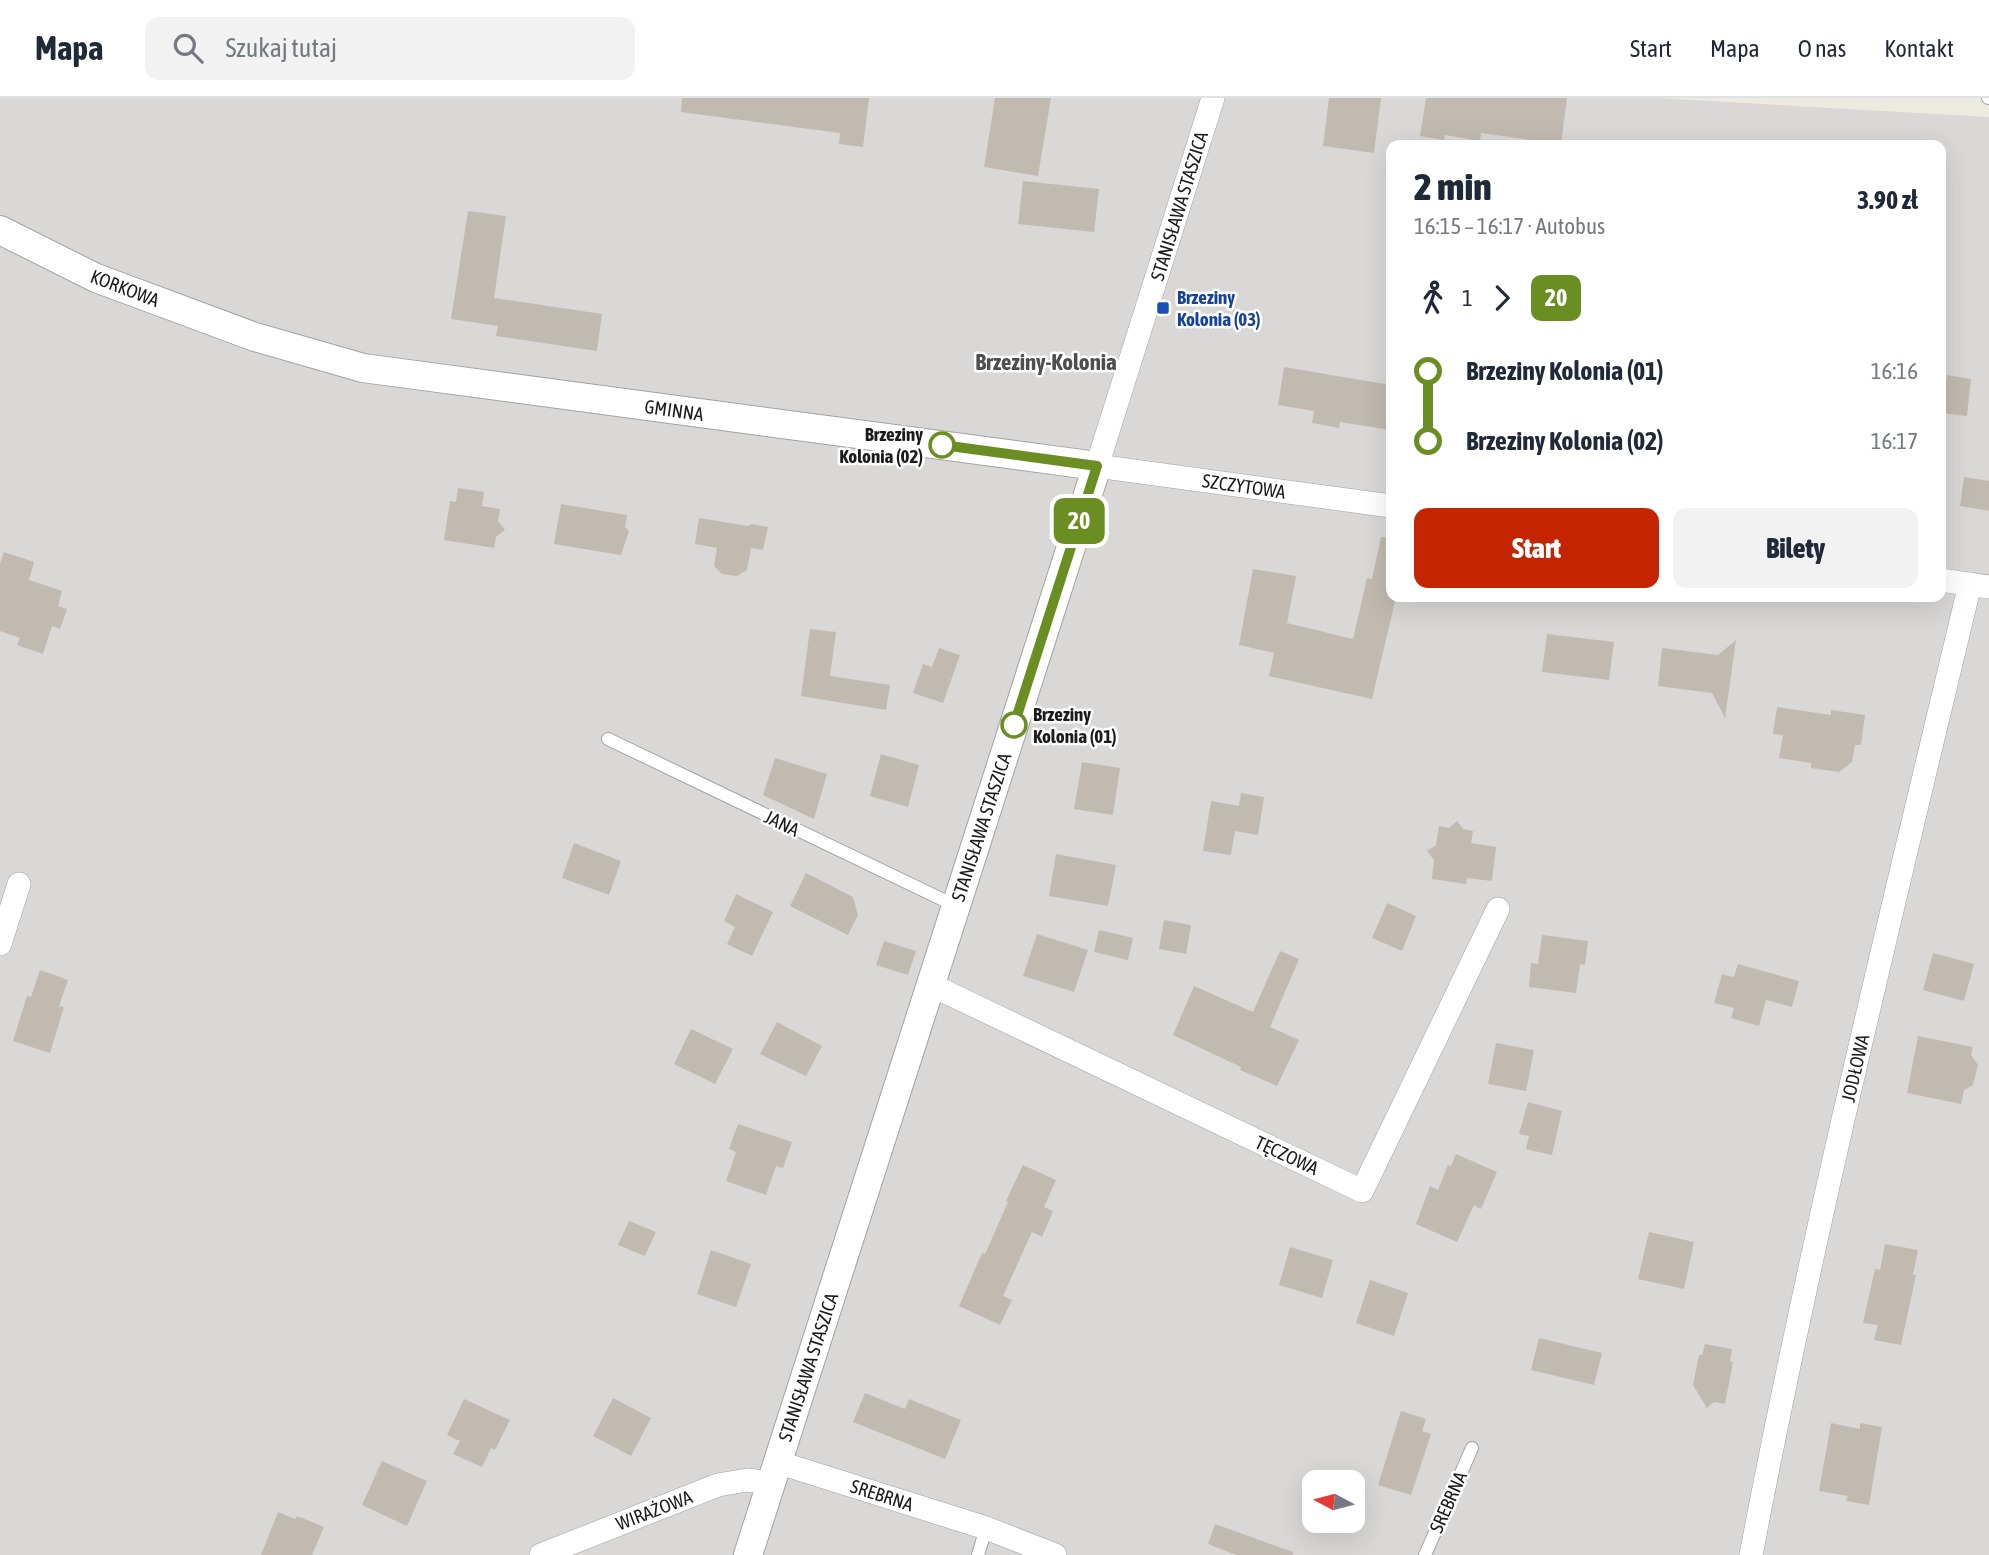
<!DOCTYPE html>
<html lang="pl">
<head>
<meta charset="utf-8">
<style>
	:root { --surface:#fff; --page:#f2f2f3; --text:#1f2937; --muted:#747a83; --line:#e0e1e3; --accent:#c52400 }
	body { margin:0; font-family:"Asap Condensed",sans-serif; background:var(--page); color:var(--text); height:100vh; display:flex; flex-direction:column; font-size:26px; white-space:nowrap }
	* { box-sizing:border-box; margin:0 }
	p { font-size:23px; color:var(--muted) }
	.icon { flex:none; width:38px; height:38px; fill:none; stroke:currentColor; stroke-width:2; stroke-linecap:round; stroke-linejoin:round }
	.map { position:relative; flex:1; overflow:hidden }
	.panel { position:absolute; left:1386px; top:42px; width:560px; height:462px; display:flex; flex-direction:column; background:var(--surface); border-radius:14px; box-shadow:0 7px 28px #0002 }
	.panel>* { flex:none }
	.badge { padding:0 14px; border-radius:10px; font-size:24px; line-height:46px }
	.needle { width:46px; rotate:277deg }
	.controls { position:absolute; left:1302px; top:1372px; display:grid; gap:14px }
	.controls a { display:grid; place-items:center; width:63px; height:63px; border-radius:14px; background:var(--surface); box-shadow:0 7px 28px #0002; font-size:35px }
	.map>.badge { position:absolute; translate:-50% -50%; box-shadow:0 0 0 4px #fff }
	.legs { display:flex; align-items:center; gap:10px; height:77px; padding:0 28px; font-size:23px }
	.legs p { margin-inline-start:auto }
	.headline { display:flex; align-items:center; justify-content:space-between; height:119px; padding:0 28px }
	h1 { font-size:38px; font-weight:800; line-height:52px }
	.action { display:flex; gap:14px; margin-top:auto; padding:14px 28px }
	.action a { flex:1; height:80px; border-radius:14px; background:var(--accent); color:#fff; font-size:28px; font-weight:800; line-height:80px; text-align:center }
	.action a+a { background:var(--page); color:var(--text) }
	ul { padding:0 28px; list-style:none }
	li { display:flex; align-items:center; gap:24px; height:70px; font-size:26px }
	li i { display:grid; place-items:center; width:10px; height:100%; margin:0 9px; background:currentColor }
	li i::after { content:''; width:18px; height:18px; margin:-9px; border:5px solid; border-radius:50%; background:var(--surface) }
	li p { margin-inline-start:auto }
	li:first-child i { background:linear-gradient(#0000 50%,currentColor 0) }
	li:last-child i { background:linear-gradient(currentColor 50%,#0000 0) }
	header { display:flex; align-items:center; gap:42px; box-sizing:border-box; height:98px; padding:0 35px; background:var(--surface); border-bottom:2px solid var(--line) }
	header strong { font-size:33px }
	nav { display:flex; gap:38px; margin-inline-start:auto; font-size:24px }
	.search { width:490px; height:63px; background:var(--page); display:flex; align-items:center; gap:18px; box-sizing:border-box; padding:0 24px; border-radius:14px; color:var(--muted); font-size:26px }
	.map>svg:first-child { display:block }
</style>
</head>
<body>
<header>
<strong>Mapa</strong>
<div class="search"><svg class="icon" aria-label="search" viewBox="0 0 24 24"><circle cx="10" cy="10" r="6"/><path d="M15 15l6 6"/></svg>Szukaj tutaj</div>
<nav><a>Start</a><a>Mapa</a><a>O nas</a><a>Kontakt</a></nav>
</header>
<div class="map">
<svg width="1989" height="1457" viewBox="0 0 1989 1457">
	<rect width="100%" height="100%" fill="#edebe0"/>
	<path fill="#d9d8d7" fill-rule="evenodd" d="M0 0H1657L1989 19V1457H0ZM1391 47H1941V499H1391ZM1314 1384H1353V1423H1314Z"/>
	<g fill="#c1bab0">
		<path d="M682 0H869L863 49 839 46 840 35 681 14Z"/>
		<path d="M995 0H1051L1038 78 984 69Z"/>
		<path d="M1329 0H1381L1374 55 1323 48Z"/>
		<path d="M1426 0H1567L1561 46 1481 35 1480 43 1445 37 1444 42 1420 38Z"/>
		<path d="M1023 83 1099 91 1094 134 1018 126Z"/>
		<path d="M468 113 506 118 494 200 602 216 597 253 496 238 498 228 451 221Z"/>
		<path d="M1284 269 1391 287V332L1340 324 1339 330 1312 325 1314 313 1278 307Z"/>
		<path d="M1947 277 1971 281 1967 318 1942 315Z"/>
		<path d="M1964 379 1989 383V413L1960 408Z"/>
		<path d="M458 390 484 394 482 408 500 411 498 423 505 432 496 439 494 450 444 442 450 403 456 404Z"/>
		<path d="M561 406 627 417 625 429 629 433 621 457 554 446Z"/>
		<path d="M699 420 748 428 752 426 768 429 763 452 751 450 747 472 737 478 722 476 714 468 717 450 695 446Z"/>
		<path d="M1381 439 1391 440V499H1396L1372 601 1269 578 1274 555 1239 547 1253 471 1296 478 1287 525 1353 541 1367 480 1372 481Z"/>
		<path d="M4 454 34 464 29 482 62 493 58 508 67 511 60 531 52 528 43 556 17 547 20 540 0 533V466Z"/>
		<path d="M810 531 836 534 830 578 890 587 886 612 801 598Z"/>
		<path d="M1547 536 1614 544 1609 582 1542 574Z"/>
		<path d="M1736 542 1725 620 1712 595 1658 588 1662 550 1718 557Z"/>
		<path d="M939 550 960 557 943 605 913 595 923 566 932 569Z"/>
		<path d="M1777 609 1831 617V612L1865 617 1861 647H1855L1852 664 1839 674 1811 670V665L1779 660 1783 637 1773 636Z"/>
		<path d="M881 656 919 667 908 709 870 698Z"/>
		<path d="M775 660 827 676 814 721 763 697Z"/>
		<path d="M1082 664 1120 670 1113 717 1074 711Z"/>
		<path d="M1241 695 1264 699 1258 737 1235 733 1231 757 1203 753 1211 703 1239 708Z"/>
		<path d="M1457 723 1463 731 1473 733 1471 745 1496 749 1492 783 1467 780 1466 786 1432 781 1434 762 1427 753 1436 747 1439 728 1449 730Z"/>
		<path d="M574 745 621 763 609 797 562 780Z"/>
		<path d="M1056 756 1116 767 1108 808 1049 798Z"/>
		<path d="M806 775 853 799 858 817 848 837 790 808Z"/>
		<path d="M736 796 773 814 752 858 727 846 735 829 724 823Z"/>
		<path d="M1387 805 1416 818 1402 853 1372 840Z"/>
		<path d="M1164 822 1191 827 1186 856 1159 851Z"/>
		<path d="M1099 832 1133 840 1128 862 1094 854Z"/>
		<path d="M1037 836 1088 852 1074 894 1023 878Z"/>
		<path d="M1542 837 1588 843 1585 867 1580 866 1576 895 1529 889 1531 865 1538 866Z"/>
		<path d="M884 843 916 853 908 877 876 867Z"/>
		<path d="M1280 853 1299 861 1270 929 1299 942 1277 988 1240 972 1241 969 1173 937 1194 888 1253 914Z"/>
		<path d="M1933 855 1974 866 1964 903 1923 892Z"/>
		<path d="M1738 866 1799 883 1792 909 1766 902 1759 928 1731 920 1734 910 1714 905 1722 876 1734 879Z"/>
		<path d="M40 872 68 882 59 908 64 909 50 955 13 943 27 898 31 899Z"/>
		<path d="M777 924 822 948 806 978 760 956Z"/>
		<path d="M691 931 733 951 715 986 674 966Z"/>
		<path d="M1918 938 1973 949 1971 957 1978 967 1973 987 1964 992 1961 1006 1907 995Z"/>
		<path d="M1496 945 1534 952 1526 993 1488 986Z"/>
		<path d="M1528 1004 1562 1013 1552 1057 1526 1051 1529 1038 1519 1036Z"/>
		<path d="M738 1026 792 1044 783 1070 776 1068 766 1097 726 1083 736 1054 729 1051Z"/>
		<path d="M1456 1056 1497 1074 1481 1111 1474 1107 1457 1144 1416 1126 1430 1088 1438 1092 1448 1067 1451 1068Z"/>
		<path d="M1023 1067 1056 1082 1044 1109 1053 1113 1042 1139 1032 1134 1003 1198 1012 1202 1000 1227 959 1208 982 1155 985 1156 1008 1104 1006 1103Z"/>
		<path d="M629 1123 656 1134 645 1158 618 1147Z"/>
		<path d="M1649 1134 1694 1144 1684 1191 1638 1181Z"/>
		<path d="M1885 1146 1918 1152 1913 1177H1916L1901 1247 1874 1242 1878 1227 1863 1225 1875 1171 1880 1172Z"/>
		<path d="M1290 1149 1333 1162 1322 1200 1279 1187Z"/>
		<path d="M711 1152 751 1166 736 1209 697 1196Z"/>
		<path d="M1370 1182 1408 1195 1394 1238 1356 1225Z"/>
		<path d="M1539 1240 1602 1255 1594 1287 1531 1272Z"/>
		<path d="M1705 1246 1732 1251 1730 1263 1733 1264 1725 1306 1714 1304 1707 1310 1693 1287 1699 1257H1702Z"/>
		<path d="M865 1295 905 1311 909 1301 961 1322 945 1361 853 1324Z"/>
		<path d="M613 1300 651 1320 631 1358 593 1338Z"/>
		<path d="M464 1301 510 1322 495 1352 491 1350 482 1369 453 1356 460 1343 447 1337Z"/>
		<path d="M1401 1313 1426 1321 1422 1333 1431 1336 1411 1397 1378 1387Z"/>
		<path d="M1831 1325 1860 1331V1325L1882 1329 1869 1407 1846 1403 1848 1398 1819 1393Z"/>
		<path d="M382 1363 427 1383 407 1428 362 1407Z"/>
		<path d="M278 1414 295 1421 297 1418 324 1429 312 1457H261Z"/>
		<path d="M1215 1426 1293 1454V1457H1236L1208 1446Z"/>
	</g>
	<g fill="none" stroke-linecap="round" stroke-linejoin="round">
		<g stroke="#a2a2a2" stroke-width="14">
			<g id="service">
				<path d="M1988 0H1989"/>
				<path d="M608 641 956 808"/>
				<path d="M978 1457 986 1430"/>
				<path d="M1425 1457 1472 1350"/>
			</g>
		</g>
		<g stroke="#a2a2a2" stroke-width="24">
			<g id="minor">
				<path d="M1213 0 1097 368 1391 408"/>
				<path d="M1941 482 1989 489"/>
				<path d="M0 846 19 786"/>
				<path d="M929 886 1362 1093 1498 811"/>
				<path d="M777 1364 986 1430 1055 1457"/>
				<path d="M541 1457 718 1387 747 1382 770 1385"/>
				<path d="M1751 1457C1813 1131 1893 809 1970 486"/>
			</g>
		</g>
		<g stroke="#a2a2a2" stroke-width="30">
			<path id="tertiary" d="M0 132 96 180 255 239 363 270 1097 368 748 1457"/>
		</g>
		<use href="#service" stroke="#fff" stroke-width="12"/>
		<use href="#minor" stroke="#fff" stroke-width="23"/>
		<use href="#tertiary" stroke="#fff" stroke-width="28"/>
	</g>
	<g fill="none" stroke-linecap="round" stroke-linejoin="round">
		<g stroke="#fff" stroke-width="16">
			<path id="line-1" d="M942 347 1097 368 1014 627"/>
		</g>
		<use href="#line-1" stroke="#6b8e23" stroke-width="10"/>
	</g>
	<rect fill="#1a4fb4" stroke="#fff" stroke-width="2.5" x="1156" y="203" width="14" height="14" rx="3.5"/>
	<g fill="#fff" stroke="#6b8e23" stroke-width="3.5">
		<circle cx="942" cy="347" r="12"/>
		<circle cx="1014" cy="627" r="12"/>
	</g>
	<g text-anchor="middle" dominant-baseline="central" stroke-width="5" stroke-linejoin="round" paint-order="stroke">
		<g font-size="19" fill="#1b1b1b" stroke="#fff">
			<text transform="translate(1179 108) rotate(-73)">STANISŁAWA STASZICA</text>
			<text transform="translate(125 190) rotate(21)">KORKOWA</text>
			<text transform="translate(674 312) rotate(8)">GMINNA</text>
			<text transform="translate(1244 388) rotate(8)">SZCZYTOWA</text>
			<text transform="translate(782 725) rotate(26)">JANA</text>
			<text transform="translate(981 729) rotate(-72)">STANISŁAWA STASZICA</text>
			<text transform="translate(1855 970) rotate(-77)">JODŁOWA</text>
			<text transform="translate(1287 1057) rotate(25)">TĘCZOWA</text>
			<text transform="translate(808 1269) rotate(-72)">STANISŁAWA STASZICA</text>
			<text transform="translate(882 1397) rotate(18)">SREBRNA</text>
			<text transform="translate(1448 1404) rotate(-66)">SREBRNA</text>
			<text transform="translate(654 1412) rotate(-21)">WIRAŻOWA</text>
		</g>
		<g font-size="19" font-weight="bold" fill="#164399" stroke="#fff" text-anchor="start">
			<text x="1177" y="199">Brzeziny<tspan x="1177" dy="22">Kolonia (03)</tspan></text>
		</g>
		<g font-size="19" font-weight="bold" fill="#1b1b1b" stroke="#fff" text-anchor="end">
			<text x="923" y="336">Brzeziny<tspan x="923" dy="22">Kolonia (02)</tspan></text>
			<text x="1033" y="616" text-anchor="start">Brzeziny<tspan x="1033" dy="22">Kolonia (01)</tspan></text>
		</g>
		<g font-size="23" font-weight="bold" fill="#4e4e4e" stroke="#fff">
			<text x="1046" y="264">Brzeziny-Kolonia</text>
		</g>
	</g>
</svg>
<div class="controls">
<a><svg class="needle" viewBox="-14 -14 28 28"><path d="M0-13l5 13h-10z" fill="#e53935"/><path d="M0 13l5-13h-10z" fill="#747a83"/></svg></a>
</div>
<b class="badge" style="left:1079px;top:423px;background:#6b8e23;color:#fff">20</b>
<section class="panel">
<div class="headline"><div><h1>2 min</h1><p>16:15 – 16:17 · Autobus</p></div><b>3.90 zł</b></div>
<div class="legs"><svg class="icon" aria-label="walk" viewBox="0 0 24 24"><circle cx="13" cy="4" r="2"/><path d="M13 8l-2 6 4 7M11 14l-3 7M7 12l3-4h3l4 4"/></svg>1<svg class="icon" aria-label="forward" viewBox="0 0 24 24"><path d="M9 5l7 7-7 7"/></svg><b class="badge" style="background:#6b8e23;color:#fff">20</b></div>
<ul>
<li><i style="color:#6b8e23"></i><b>Brzeziny Kolonia (01)</b><p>16:16</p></li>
<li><i style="color:#6b8e23"></i><b>Brzeziny Kolonia (02)</b><p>16:17</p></li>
</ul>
<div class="action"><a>Start</a><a>Bilety</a></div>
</section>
</div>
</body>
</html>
